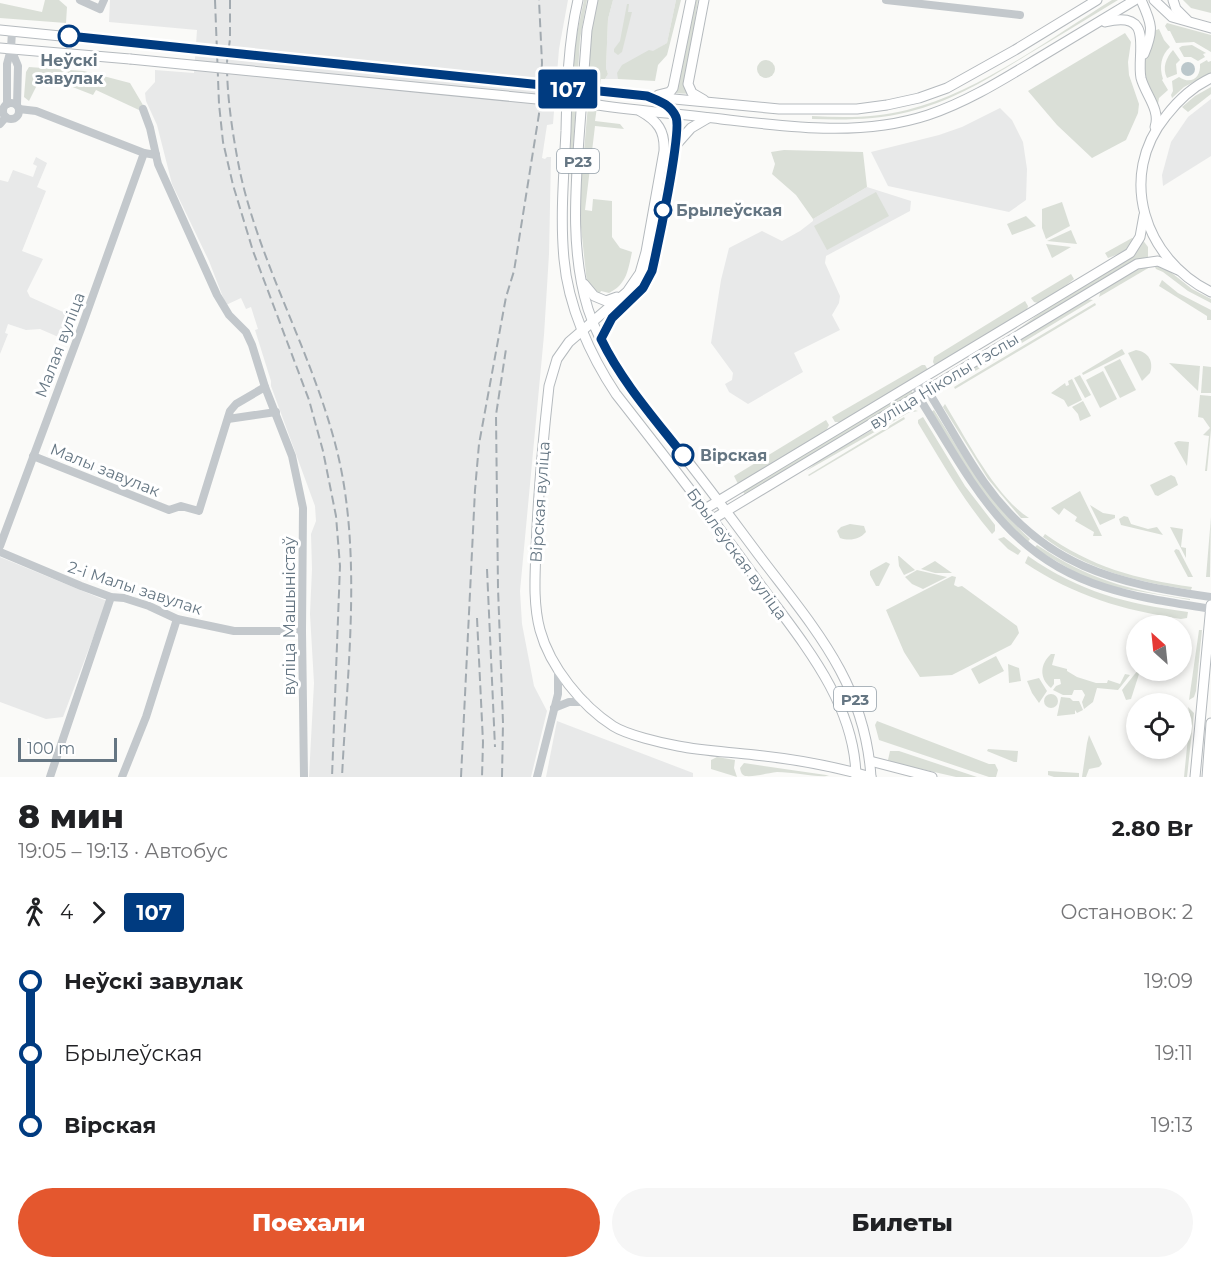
<!DOCTYPE html>
<html lang="ru">
<head>
<meta charset="utf-8">
<style>
	:root { --surface:#fff; --page:#f6f6f6; --text:#202124; --muted:#757577; --accent:#e4572e }
	body { margin:0; font-family:Montserrat,sans-serif; background:var(--page); color:var(--text); height:100vh; display:flex; flex-direction:column; font-size:22px; white-space:nowrap }
	* { box-sizing:border-box; margin:0 }
	p { font-size:20px; color:var(--muted) }
	.icon { flex:none; width:33px; height:33px; fill:none; stroke:currentColor; stroke-width:2; stroke-linecap:round; stroke-linejoin:round }
	.map { position:relative; height:777px; overflow:hidden }
	.drawer { display:flex; flex-direction:column; background:var(--surface); flex:1 }
	.drawer>* { flex:none }
	.badge { padding:0 12px; border-radius:4px; font-size:21px; line-height:39px }
	.needle { width:39px; rotate:333deg }
	.fabs { position:absolute; left:1126px; top:615px; display:grid; gap:12px }
	.fabs a { display:grid; place-items:center; width:66px; height:66px; border-radius:50%; background:var(--surface); box-shadow:0 3px 9px #0003; font-size:30px }
	.scale { position:absolute; left:18px; bottom:15px; width:99px; box-sizing:border-box; padding-left:6px; border:3px solid #657683; border-top:0; font-size:16px; line-height:21px; white-space:nowrap; color:#657683; -webkit-text-stroke:4px #fff; paint-order:stroke }
	.map>.badge { position:absolute; translate:-50% -50%; box-shadow:0 0 0 3px #fff }
	.legs { display:flex; align-items:center; gap:9px; height:66px; padding:0 18px; font-size:20px }
	.legs p { margin-inline-start:auto }
	.headline { display:flex; align-items:center; justify-content:space-between; height:102px; padding:0 18px }
	h1 { font-size:33px; font-weight:800; line-height:45px }
	.primary-button { display:flex; gap:12px; margin-top:auto; padding:12px 18px }
	.primary-button a { flex:1; height:69px; border-radius:36px; background:var(--accent); color:#fff; font-size:24px; font-weight:800; line-height:69px; text-align:center }
	.primary-button a+a { background:var(--page); color:var(--text) }
	ul { padding:0 18px; list-style:none }
	li { display:flex; align-items:center; gap:21px; height:72px; font-size:22px }
	li i { display:grid; place-items:center; width:9px; height:100%; margin:0 8px; background:currentColor }
	li i::after { content:''; width:15px; height:15px; margin:-8px; border:4px solid; border-radius:50%; background:var(--surface) }
	li p { margin-inline-start:auto }
	li:first-child i { background:linear-gradient(#0000 50%,currentColor 0) }
	li:last-child i { background:linear-gradient(currentColor 50%,#0000 0) }
	.map>svg:first-child { display:block }
</style>
</head>
<body>
<div class="map">
<svg width="1211" height="777" viewBox="0 0 1211 777">
	<rect width="100%" height="100%" fill="#fafaf8"/>
	<g fill="#e8e9e9">
		<path d="M110 0H568L559 49 553 124 547 125 542 158 545 159 547 157H551L549 254 544 335 520 591 522 624 534 686 547 711 531 777H309L314 683 310 614 312 569 311 534 316 521 315 506 271 386V381L255 330 258 329 251 307 246 309 241 298 226 305 209 261 172 184 157 125 146 101 145 93 155 82V70L194 73 197 30 109 22Z"/>
		<path d="M613 0H676L667 43 618 73V79H605L608 74 606 68 608 19Z"/>
		<path d="M1211 99V156L1163 186 1162 175 1171 142 1188 117Z"/>
		<path d="M1000 108 1012 120 1023 142 1027 169 1026 200 1009 212 888 186 871 152 939 135 962 127Z"/>
		<path d="M36 157 47 163 37 187 46 191 22 251 43 259 27 291 30 297 72 316 63 339 40 329 26 330 8 324 5 333 8 334 0 354V180L8 182 13 170 33 177 37 166 33 164Z"/>
		<path d="M867 187 911 201 910 211 826 256 825 263 840 296 839 303 832 315 840 330 794 353 803 372 748 404 729 392 725 384 732 380 733 373 711 343 721 280 729 248 762 231 782 241 800 231 813 221V219Z"/>
		<path d="M0 557 107 601 63 717 46 719 0 702Z"/>
		<path d="M557 721 693 773V777H546Z"/>
	</g>
	<g fill="#dadfd7">
		<path d="M45 0H59L67 7 66 23 0 18V3L42 12Z"/>
		<path d="M584 0H587L580 39 571 185 570 132 575 43Z"/>
		<path d="M598 0H613L608 19 606 68 608 74 605 79H601L595 121 620 124 624 129 595 126 585 210 592 211 593 199 612 201V237L620 248 632 252C628 270 627 284 609 293L601 291 599 295 587 283 579 209 589 93C586 62 589 29 598 0Z"/>
		<path d="M676 0H681L667 55 658 65 655 81 618 79 617 73 622 65 649 50 653 51 667 43Z"/>
		<path d="M696 0H698L687 75 692 94 671 93 679 82Z"/>
		<path d="M1112 0H1118C1088 18 1058 37 1027 55 990 78 951 102 908 112 876 120 844 120 812 119V116C844 118 876 118 907 110 977 93 1051 38 1112 0Z"/>
		<path d="M1183 0H1211V13L1191 8Z"/>
		<path d="M627 4H629L628 12H632L622 52 618 55 614 52V49L620 41Z"/>
		<path d="M1167 23 1211 35V52L1194 42 1176 43 1170 31H1168L1165 26Z"/>
		<path d="M1159 29 1164 40 1170 47C1161 55 1159 67 1163 79L1162 80 1168 90 1159 98 1158 104 1144 76V63L1156 30Z"/>
		<path d="M1125 33 1131 42 1128 62 1129 75 1139 104 1138 113 1126 140 1092 158 1057 125 1028 91Z"/>
		<path d="M1192 45 1206 53 1203 54 1205 57 1198 61 1191 57H1184L1179 48 1182 46Z"/>
		<path d="M1173 50 1180 60 1176 64 1177 74 1167 78C1162 68 1166 58 1173 50Z"/>
		<circle cx="766" cy="69" r="9"/>
		<path d="M1207 60 1208 62 1211 61V73L1184 87 1172 98 1171 95 1173 91 1172 81 1179 77C1191 85 1201 78 1200 64Z"/>
		<path d="M29 67 84 71 130 83 143 105 139 110 96 90 93 95 42 75 29 101 24 97 26 72Z"/>
		<path d="M1211 87V94L1188 112 1182 107 1195 96Z"/>
		<path d="M784 150 863 152 867 187 813 219 796 195 772 174 775 164 771 152Z"/>
		<path d="M876 192 889 216 827 250 814 226Z"/>
		<path d="M1062 202 1070 226 1046 239 1042 228V209Z"/>
		<path d="M1026 216 1036 226 1012 235 1007 224Z"/>
		<path d="M1071 230 1077 244 1047 241Z"/>
		<path d="M1132 238 1136 240 1127 251 1108 258 1105 253Z"/>
		<path d="M1142 239 1148 247V257L1139 259 1017 333 1016 331 1040 313 1133 254Z"/>
		<path d="M1046 244 1071 247 1052 258Z"/>
		<path d="M1154 265 1168 270 1192 289 1211 299V303L1188 291 1163 272 1156 269Z"/>
		<path d="M1143 266 1150 267 1099 297 1101 290Z"/>
		<path d="M1071 274 1074 279 1058 292 1038 303 1034 302 1031 298Z"/>
		<path d="M1162 280 1178 293 1211 310V320H1207V316L1159 286Z"/>
		<path d="M1086 299 1093 300 952 385 950 381Z"/>
		<path d="M1025 301 1028 306 1027 310 935 366 933 362 934 357Z"/>
		<path d="M1095 303 1096 305 955 389 954 387Z"/>
		<path d="M1122 349 1125 354 1083 375 1082 373Z"/>
		<path d="M1136 350C1148 352 1154 361 1150 373L1142 381 1128 353Z"/>
		<path d="M1120 359 1136 390 1120 398 1104 367Z"/>
		<path d="M1169 363 1200 366 1198 391Z"/>
		<path d="M922 365H925L928 370 841 422H835L832 417Z"/>
		<path d="M1203 366 1211 367V393H1201Z"/>
		<path d="M1103 371 1117 399 1100 408 1086 380Z"/>
		<path d="M1080 375 1091 395 1085 398 1074 378Z"/>
		<path d="M1072 379 1082 400 1068 407 1064 400 1051 393 1065 383 1066 386 1069 385 1068 381Z"/>
		<path d="M911 390 913 393 745 495 742 490Z"/>
		<path d="M1200 395 1211 396V430L1207 471H1205L1209 436 1203 435 1210 428 1203 418 1198 417Z"/>
		<path d="M1083 401 1091 416 1080 421 1078 414 1072 407Z"/>
		<path d="M945 404C966 438 995 496 1029 518H1021L988 479 943 407Z"/>
		<path d="M910 409 918 411 908 413 806 471 822 458Z"/>
		<path d="M934 410C964 458 989 501 1030 539L1027 543 995 512 931 412Z"/>
		<path d="M904 417 905 419 809 476 808 475Z"/>
		<path d="M923 417 965 486 995 525V531L992 534C963 500 941 461 918 423V420Z"/>
		<path d="M826 420 829 425 826 431 738 484 734 476Z"/>
		<path d="M1178 441 1189 442 1187 466 1174 443Z"/>
		<path d="M1171 475 1175 477 1178 485 1158 496 1155 495 1150 485Z"/>
		<path d="M1080 491 1102 536H1093L1094 532 1075 521 1077 517 1064 508 1059 515 1051 508Z"/>
		<path d="M1090 505 1103 513 1115 515V518L1100 525Z"/>
		<path d="M1124 516 1128 517 1131 524 1148 529 1157 527 1163 535 1121 525 1119 519Z"/>
		<path d="M1211 517 1210 577H1206Z"/>
		<path d="M850 524 864 526 866 532C859 540 849 541 840 538L837 531 841 527Z"/>
		<path d="M1170 527 1183 529 1181 547 1186 548V558Z"/>
		<path d="M1045 534C1091 567 1136 579 1192 587L1191 590C1135 581 1089 571 1043 537Z"/>
		<path d="M1004 537 1021 551 1018 555 1008 549 998 539Z"/>
		<path d="M1037 545C1088 579 1130 591 1190 599V600L1102 585 1085 578 1034 548Z"/>
		<path d="M1176 549 1179 550 1193 577H1188L1174 551Z"/>
		<path d="M898 556H899L915 570 904 575 899 566Z"/>
		<path d="M1028 556C1082 593 1124 603 1188 612L1187 618 1181 619C1122 610 1075 596 1025 563Z"/>
		<path d="M935 561 952 573H935L921 569Z"/>
		<path d="M886 562 890 564 879 586H876L870 575V571Z"/>
		<path d="M917 570 947 577 923 589 912 584 905 577Z"/>
		<path d="M952 576 956 577 954 585 958 587 962 586 1017 626 1019 633 1011 645 952 675 920 677 904 652 886 610Z"/>
		<path d="M1199 630H1202L1196 691 1194 697 1189 700Z"/>
		<path d="M1051 654H1055L1052 665 1067 669V671L1077 677 1096 683H1107L1108 680 1120 684 1125 674 1130 675 1118 690 1097 688 1093 702 1084 709 1082 702 1085 695 1082 690H1074L1072 695H1063L1053 690 1056 686 1061 684 1060 679H1054V684L1051 688C1039 678 1040 664 1051 654Z"/>
		<path d="M996 656 1004 671 979 684 971 669Z"/>
		<path d="M1008 664 1019 668 1021 681 1009 683Z"/>
		<path d="M1138 670 1140 671 1131 699 1126 700 1122 690Z"/>
		<path d="M1039 678 1047 691 1039 703 1032 693 1027 681Z"/>
		<circle cx="1051" cy="701" r="7"/>
		<path d="M1061 697 1070 698 1073 701H1079L1083 710 1077 713 1075 710V714L1057 716Z"/>
		<path d="M1188 707 1194 713 1187 777H1184L1190 717Z"/>
		<path d="M877 721 989 764H995L998 770 996 777H989L879 740 875 725Z"/>
		<path d="M1089 735 1102 764 1099 767 1089 769 1086 777H1082L1087 743Z"/>
		<path d="M988 749 1018 751 1017 762H1014L987 751Z"/>
		<path d="M890 751H899L977 777H956L895 763 888 760Z"/>
		<path d="M717 757 735 760 734 768 737 777 711 769V760Z"/>
		<path d="M744 763 826 775 829 776C811 777 794 772 777 772 767 773 756 777 745 776 741 774 741 772 740 768Z"/>
		<path d="M1048 771 1079 773V777H1054L1048 775Z"/>
	</g>
	<circle fill="#bbc7cb" cx="1188" cy="69" r="7"/>
	<g fill="none" stroke-linecap="round" stroke-linejoin="round">
		<g stroke="#b5babe" stroke-width="11">
			<g id="major">
				<path d="M578 0C568 43 567 88 566 131 564 173 560 217 564 259 568 306 590 355 616 394 663 454 710 514 754 576 797 636 855 699 856 777"/>
				<path d="M593 0 587 30C584 66 582 102 579 138 575 195 571 254 588 309 604 359 639 399 670 439 702 478 731 518 761 558 815 629 865 684 871 777"/>
				<path d="M704 0 688 84 692 93 704 100"/>
				<path d="M1141 0C1152 24 1154 30 1144 54"/>
				<path d="M1154 0 1172 17 1211 28"/>
				<path d="M1173 0 1176 9 1187 20"/>
				<path d="M1105 22C1156 9 1136 53 1141 78 1145 94 1161 110 1155 127"/>
				<path d="M0 30 131 43"/>
				<path d="M0 48 130 59"/>
				<path d="M1211 78C1192 87 1179 99 1166 116 1117 176 1144 259 1211 292"/>
				<path d="M600 92 779 109H857L887 105 919 98 947 88 1015 50 1097 0"/>
				<path d="M658 95 670 92 673 88 691 0"/>
				<path d="M598 105C639 111 680 114 721 119 789 127 861 137 928 115 967 102 1002 80 1037 59 1070 39 1102 20 1135 0"/>
				<path d="M640 111C658 121 665 131 664 151L646 252 640 273 627 292 569 342 557 359 549 386C543 440 538 495 536 549 535 576 533 604 540 630 550 667 582 706 613 726 627 735 662 743 678 746 703 751 730 752 755 755 794 759 833 766 871 777"/>
				<path d="M676 145 691 128 708 118"/>
				<path d="M584 284 594 296 606 301 617 297"/>
				<path d="M601 339 615 315 643 288 653 264 675 146 677 122 672 110 657 100"/>
				<path d="M705 509 1130 253 1140 237 1144 215"/>
				<path d="M713 519 1137 264 1158 261 1178 270"/>
				<path d="M870 761 932 777"/>
				<path d="M1195 777 1211 605"/>
				<path d="M1207 777 1211 723"/>
			</g>
		</g>
		<g stroke="#c3c8cc" stroke-width="8">
			<path d="M80 0 100 9 104 0"/>
			<path d="M886 0 1020 15"/>
			<path d="M11 49 18 66 17 105"/>
			<circle cx="11" cy="111" r="8"/>
			<path d="M7 104V64L11 49 12 31"/>
			<path d="M19 109 36 111 144 153 156 155"/>
			<path d="M143 109 150 128 158 164 217 295 229 315 246 332 252 345 265 387 292 456 303 508 302 631 304 777"/>
			<path d="M0 124 6 117"/>
			<path d="M228 419 276 412"/>
			<path d="M33 456 169 510 181 506 199 511 230 411 236 404 265 387"/>
			<path d="M0 546 82 326 144 153"/>
			<path d="M0 552 81 586 111 597 124 598 149 606 177 619 234 631H302"/>
			<path d="M1211 597C1114 583 1044 567 984 482 962 451 945 417 924 385L917 383 918 396C970 478 1004 556 1104 587 1138 598 1175 603 1211 609"/>
			<path d="M554 708 569 702H586"/>
			<path d="M50 777 111 597"/>
			<path d="M122 777 146 717 177 619"/>
			<path d="M537 777 558 694V671"/>
		</g>
		<use href="#major" stroke="#fff" stroke-width="9"/>
		<g stroke="#a2aab0" stroke-width="2" stroke-dasharray="9 4.5" stroke-linecap="butt">
			<path d="M215 0 219 104 223 142 233 185 253 251 309 400 323 451 336 516 340 566 332 777"/>
			<path d="M230 0C230 12 230 24 230 36 230 45 227 54 227 64 227 99 233 137 240 172 261 268 315 358 338 455 362 557 347 673 342 777"/>
			<path d="M487 569 495 747"/>
			<path d="M477 618 483 742 482 777"/>
			<path d="M461 777 475 490 479 444 506 297 514 271 539 114 542 63 539 0"/>
			<path d="M502 777 503 723 498 588 496 415 506 349"/>
		</g>
		<g stroke="#b5babe" stroke-width="11" stroke-linecap="butt">
			<g id="major-bridge">
				<path d="M131 43 600 92"/>
				<path d="M130 59 598 105"/>
			</g>
		</g>
		<use href="#major-bridge" stroke="#fff" stroke-width="9"/>
	</g>
	<g fill="none" stroke-linecap="round" stroke-linejoin="round">
		<g stroke="#fff" stroke-width="14">
			<path id="line-1" d="M69 36 647 96C659 101 670 104 676 117 682 132 657 249 652 271L643 288 612 318 601 339C622 382 654 418 683 455"/>
		</g>
		<use href="#line-1" stroke="#003b80" stroke-width="9"/>
	</g>
	<g fill="#fff" stroke="#003b80" stroke-width="3">
		<circle cx="69" cy="36" r="10"/>
		<circle cx="663" cy="210" r="8"/>
		<circle cx="683" cy="455" r="10"/>
	</g>
	<g text-anchor="middle" dominant-baseline="central" stroke-width="6" stroke-linejoin="round" paint-order="stroke">
		<g fill="#fff" stroke="#939fa8" stroke-width="1.5">
			<rect x="557" y="149" width="42" height="24" rx="4.5"/>
			<rect x="834" y="687" width="42" height="24" rx="4.5"/>
		</g>
		<g font-size="15" font-weight="bold" fill="#657683">
			<text x="578" y="161">Р23</text>
			<text x="855" y="699">Р23</text>
		</g>
		<g font-size="16" font-weight="bold" fill="#657683" stroke="#fff" text-anchor="start">
			<text x="69" y="60" text-anchor="middle">Неўскі<tspan x="69" dy="18">завулак</tspan></text>
			<text x="676" y="210">Брылеўская</text>
			<text x="700" y="455">Вірская</text>
		</g>
		<g font-size="16" fill="#657683" stroke="#fff">
			<text transform="translate(60 345) rotate(-69)">Малая вуліца</text>
			<text transform="translate(944 381) rotate(-31)">вуліца Ніколы Тэслы</text>
			<text transform="translate(105 470) rotate(22)">Малы завулак</text>
			<text transform="translate(540 502) rotate(-86)">Вірская вуліца</text>
			<text transform="translate(737 554) rotate(54)">Брылеўская вуліца</text>
			<text transform="translate(135 588) rotate(18)">2-і Малы завулак</text>
			<text transform="translate(289 616) rotate(-90)">вуліца Машыністаў</text>
		</g>
	</g>
</svg>
<div class="fabs">
<a><svg class="needle" viewBox="-14 -14 28 28"><path d="M0-13l5 13h-10z" fill="#e53935"/><path d="M0 13l5-13h-10z" fill="#757577"/></svg></a>
<a><svg class="icon" aria-label="locate" viewBox="0 0 24 24"><circle cx="12" cy="12" r="6"/><path d="M12 2v4M12 18v4M2 12h4M18 12h4"/></svg></a>
</div>
<div class="scale">100 m</div>
<b class="badge" style="left:568px;top:89px;background:#003b80;color:#fff">107</b>
</div>
<section class="drawer">
<div class="headline"><div><h1>8 мин</h1><p>19:05 – 19:13 · Автобус</p></div><b>2.80 Br</b></div>
<div class="legs"><svg class="icon" aria-label="walk" viewBox="0 0 24 24"><circle cx="13" cy="4" r="2"/><path d="M13 8l-2 6 4 7M11 14l-3 7M7 12l3-4h3l4 4"/></svg>4<svg class="icon" aria-label="forward" viewBox="0 0 24 24"><path d="M9 5l7 7-7 7"/></svg><b class="badge" style="background:#003b80;color:#fff">107</b><p>Остановок: 2</p></div>
<ul>
<li><i style="color:#003b80"></i><b>Неўскі завулак</b><p>19:09</p></li>
<li><i style="color:#003b80"></i><span>Брылеўская</span><p>19:11</p></li>
<li><i style="color:#003b80"></i><b>Вірская</b><p>19:13</p></li>
</ul>
<div class="primary-button"><a>Поехали</a><a>Билеты</a></div>
</section>
</body>
</html>
